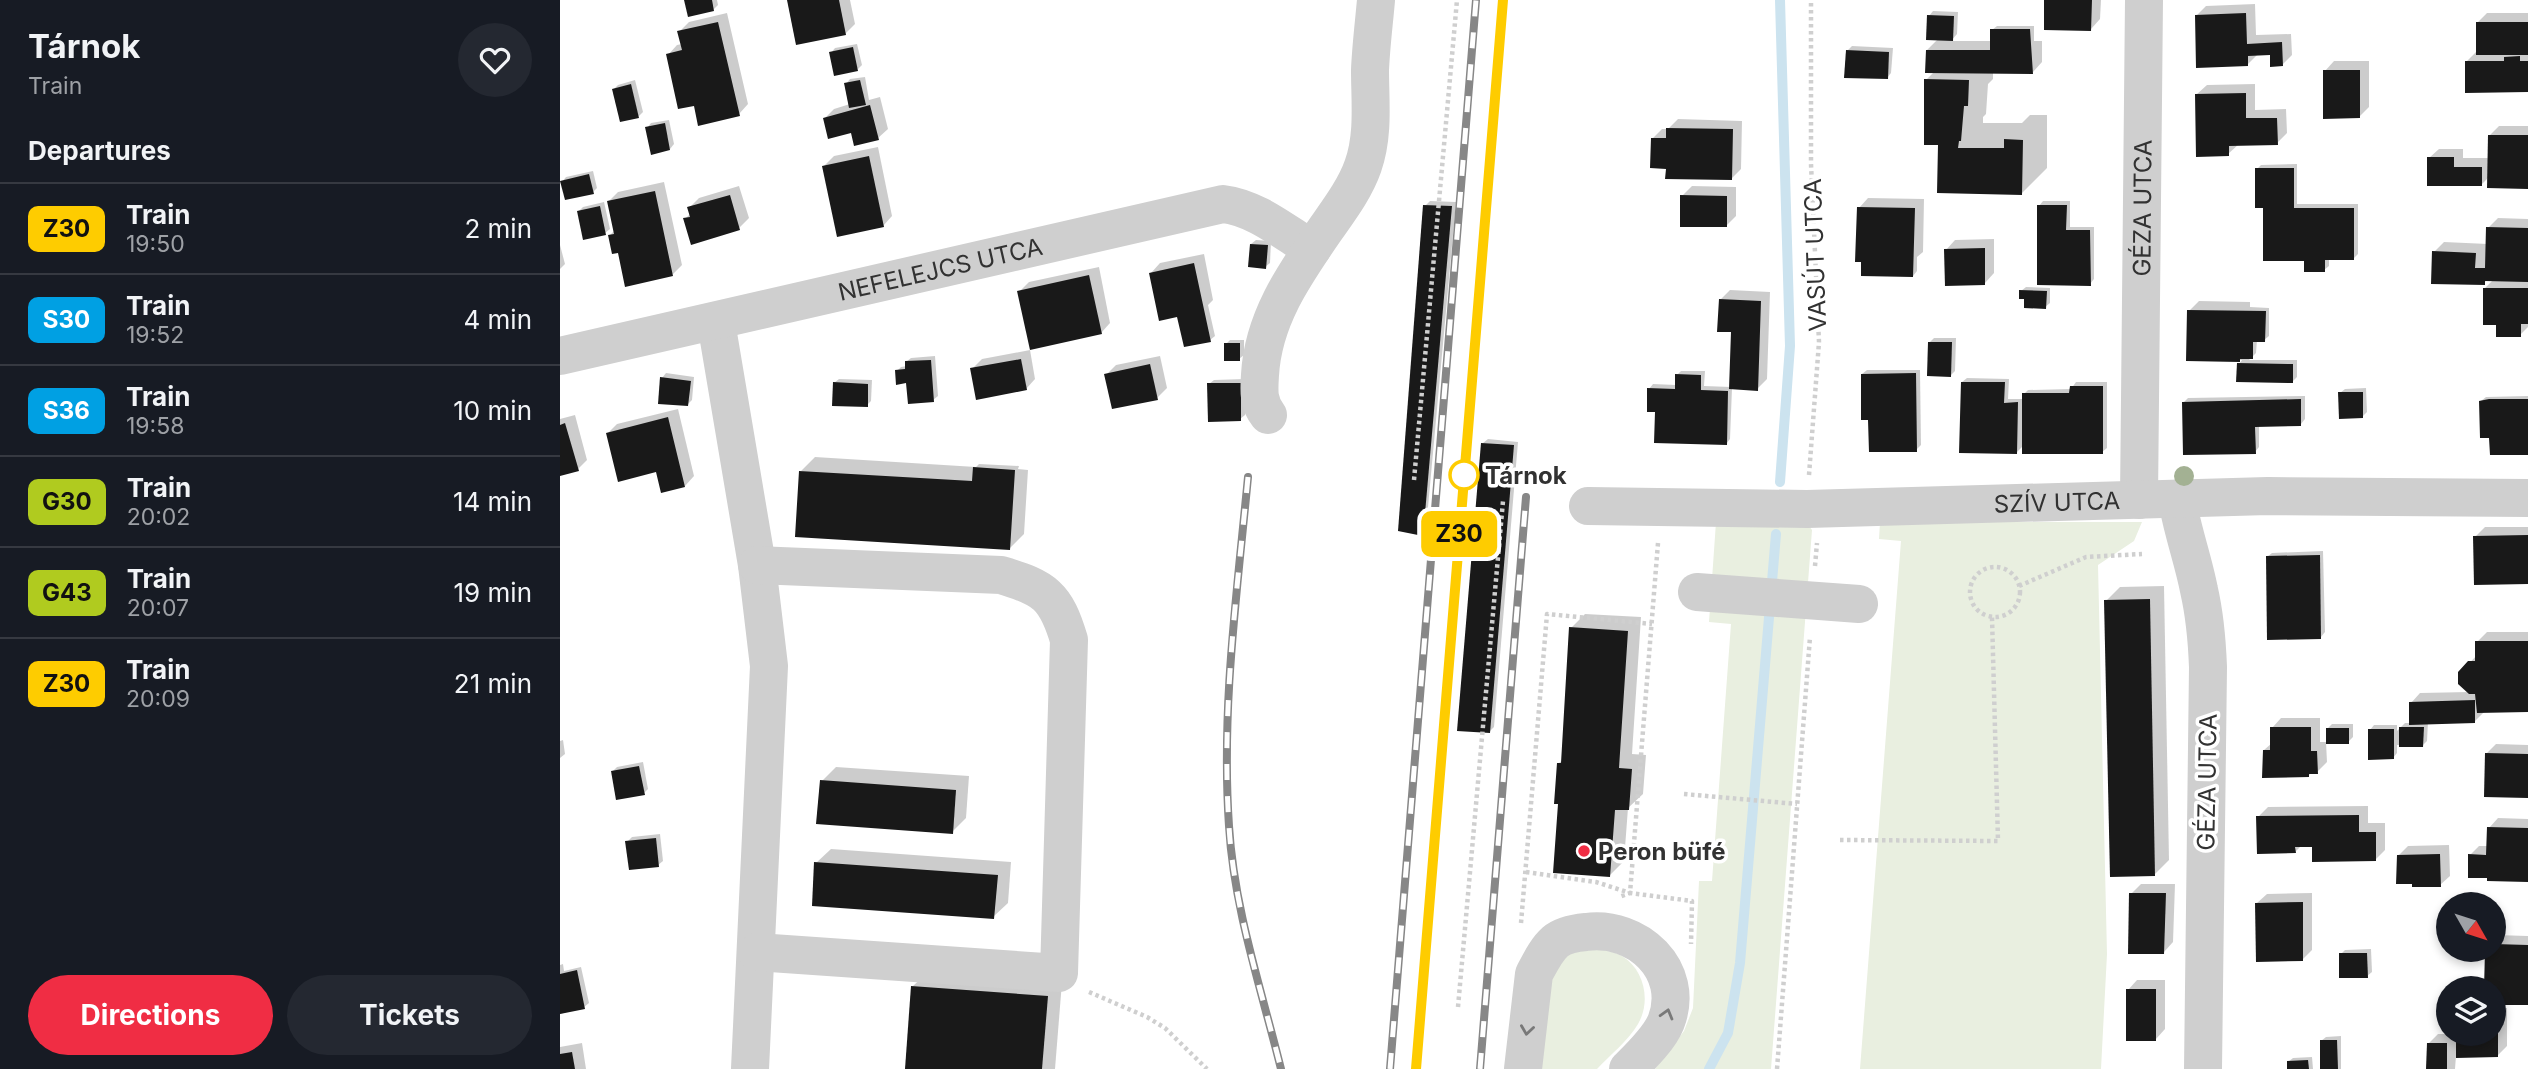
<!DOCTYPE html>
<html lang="en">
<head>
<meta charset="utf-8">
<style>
	:root { --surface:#171b24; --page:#242831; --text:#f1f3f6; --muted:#9ea1a6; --line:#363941; --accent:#f02d44 }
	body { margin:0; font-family:Inter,sans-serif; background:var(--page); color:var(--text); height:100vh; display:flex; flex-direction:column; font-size:26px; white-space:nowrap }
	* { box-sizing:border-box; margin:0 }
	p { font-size:23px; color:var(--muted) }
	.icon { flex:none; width:38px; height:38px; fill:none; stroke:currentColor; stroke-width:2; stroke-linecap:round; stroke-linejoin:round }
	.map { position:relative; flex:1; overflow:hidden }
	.sheet { display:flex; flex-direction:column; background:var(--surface); width:560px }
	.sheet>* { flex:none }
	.badge { padding:0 14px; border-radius:10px; font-size:24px; line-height:46px }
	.needle { width:46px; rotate:129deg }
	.fabs { position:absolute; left:1876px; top:892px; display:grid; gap:14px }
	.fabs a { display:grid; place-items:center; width:70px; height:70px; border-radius:50%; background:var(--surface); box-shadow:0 4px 10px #0003; font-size:35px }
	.map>.badge { position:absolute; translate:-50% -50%; box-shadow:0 0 0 4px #fff }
	h2 { padding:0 28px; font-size:26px; line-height:63px }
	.round { display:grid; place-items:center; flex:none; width:74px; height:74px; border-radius:37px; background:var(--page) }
	.headline { display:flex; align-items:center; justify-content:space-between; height:119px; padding:0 28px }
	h1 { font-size:33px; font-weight:700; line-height:52px }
	.button { display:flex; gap:14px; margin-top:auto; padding:14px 28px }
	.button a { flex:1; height:80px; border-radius:42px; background:var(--accent); color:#fff; font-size:28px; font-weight:700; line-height:80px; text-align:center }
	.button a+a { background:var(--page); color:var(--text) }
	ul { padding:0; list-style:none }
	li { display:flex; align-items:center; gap:21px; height:91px; padding:0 28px; border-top:2px solid var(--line) }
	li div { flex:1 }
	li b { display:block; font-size:26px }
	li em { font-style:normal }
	li .badge { min-width:77px; font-weight:700; text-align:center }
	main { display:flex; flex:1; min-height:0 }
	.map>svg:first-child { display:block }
</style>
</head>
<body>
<main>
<section class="sheet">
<div class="headline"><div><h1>Tárnok</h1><p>Train</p></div><a class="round"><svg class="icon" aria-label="heart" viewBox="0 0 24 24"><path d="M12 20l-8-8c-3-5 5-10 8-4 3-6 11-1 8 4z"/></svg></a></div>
<h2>Departures</h2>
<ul>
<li><span class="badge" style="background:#fecc00;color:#111">Z30</span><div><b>Train</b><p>19:50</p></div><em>2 min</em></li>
<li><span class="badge" style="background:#00a0e3;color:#fff">S30</span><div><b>Train</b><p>19:52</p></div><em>4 min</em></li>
<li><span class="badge" style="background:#00a0e3;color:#fff">S36</span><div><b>Train</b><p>19:58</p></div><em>10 min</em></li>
<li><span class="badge" style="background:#b0cb1f;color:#111">G30</span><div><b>Train</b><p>20:02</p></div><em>14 min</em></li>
<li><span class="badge" style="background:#b0cb1f;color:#111">G43</span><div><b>Train</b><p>20:07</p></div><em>19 min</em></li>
<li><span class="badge" style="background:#fecc00;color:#111">Z30</span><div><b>Train</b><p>20:09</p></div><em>21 min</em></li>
</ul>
<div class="button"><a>Directions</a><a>Tickets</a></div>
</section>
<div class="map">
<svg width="1968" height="1069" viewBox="0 0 1968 1069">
	<rect width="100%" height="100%" fill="#fff"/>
	<g fill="#e9efe0">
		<path d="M1156 522 1249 526 1252 530 1211 1069H1095L1124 1031 1133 1008 1139 881H1152L1171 624 1149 622Z"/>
		<path d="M1320 522H1582L1574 541 1538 565 1547 954 1541 1069H1300L1341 541 1319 539Z"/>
		<path d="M1031 948C1041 950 1054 951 1062 956 1085 970 1091 1002 1078 1024 1068 1041 1050 1055 1037 1069H980L990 974 1009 954Z"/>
	</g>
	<g fill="#0003">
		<path d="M126 0H157L158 5 153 10Z"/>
		<path d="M229 0H290L295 24 285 34Z"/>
		<path d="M1486 0H1541L1540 19 1531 29Z"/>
		<path d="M1695 4 1696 35 1731 34 1732 55 1722 65 1712 53 1697 55 1687 65 1637 15 1646 6Z"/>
		<path d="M1373 11 1398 12 1397 34 1391 41H1432V30L1437 26H1474V41H1482V62L1473 72H1433V79L1428 84 1426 114 1423 117V123H1462L1470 115H1487V168L1462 193 1380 143 1366 80 1374 72 1367 50 1379 38 1369 16Z"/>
		<path d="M167 13 188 104 179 114 108 55 117 45 122 44 119 32 129 22Z"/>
		<path d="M1927 13H1968V91L1906 62 1916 52 1917 23Z"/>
		<path d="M297 44 302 65 298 69 271 53 275 48Z"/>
		<path d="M1292 46 1333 48 1331 73 1327 78 1287 51Z"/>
		<path d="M1774 61H1809V107L1799 117 1765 71Z"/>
		<path d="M305 77 309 100 320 97 328 129 318 138 292 131 265 118 274 109 290 104 286 84 290 79Z"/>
		<path d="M75 80 83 112 78 117 54 89 58 85Z"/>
		<path d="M1695 84V110L1726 109 1727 133 1717 143 1679 144 1668 154 1637 94 1647 85Z"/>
		<path d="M1118 119 1182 121 1181 169 1171 179 1108 167 1092 139 1102 129H1108Z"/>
		<path d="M109 120 114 144 110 149 87 128 91 123Z"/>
		<path d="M1939 126H1968V187L1929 177 1921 185 1869 158 1879 149H1903V158H1929V136Z"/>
		<path d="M318 147 332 216 323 226 264 166 274 156Z"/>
		<path d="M1737 164V204H1798V254L1793 259H1769V266L1764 270 1746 259 1697 169 1701 165Z"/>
		<path d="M33 171 37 188 33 192 2 182 6 177Z"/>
		<path d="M104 182 122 265 113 274 59 251 50 235 55 230 48 202 58 192Z"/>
		<path d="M179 186 189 218 179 228 125 219 131 213 129 208 139 198Z"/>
		<path d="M1132 186 1176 187V216L1166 226 1122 196Z"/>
		<path d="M1308 198 1364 199 1363 252 1357 257V271L1353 276 1299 208Z"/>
		<path d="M870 201 896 202 866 529 862 534 865 206Z"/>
		<path d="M1483 201H1510V227H1534V279L1530 284 1479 206Z"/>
		<path d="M44 202 50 229 45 233 19 211 23 207Z"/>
		<path d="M1938 218 1968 219V327L1960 335 1938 323 1924 289 1934 279H1928L1924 283 1874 252 1884 242 1928 244V228Z"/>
		<path d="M1434 239V273L1425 283 1386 250 1395 240Z"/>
		<path d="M696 240 711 241 710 263 705 267 691 244Z"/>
		<path d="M0 245 5 264 0 269Z"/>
		<path d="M644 254 653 300 648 305 655 336 650 340 619 315 591 273 600 263Z"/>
		<path d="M539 267 550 323 541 333 459 292 469 282Z"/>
		<path d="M1466 287 1490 288V303L1485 307 1461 291Z"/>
		<path d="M1170 290 1210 292 1207 379 1197 389 1172 388 1170 439 1166 444 1097 410 1089 389 1093 384 1116 385 1117 375 1121 371H1145L1144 386 1171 387 1173 331 1160 300Z"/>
		<path d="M1639 301 1690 302V307L1709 308V336L1704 340H1697L1696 353 1689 360H1737V377L1732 382 1679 364 1682 360 1628 359 1629 311Z"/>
		<path d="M1374 338H1396L1395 371 1391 375 1370 342Z"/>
		<path d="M670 340H684V355L679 359 666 344Z"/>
		<path d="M470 350 475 379 466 389 412 369 422 359Z"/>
		<path d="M375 356 378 396 373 400 337 371 341 367 347 366 346 362 351 358Z"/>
		<path d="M600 356 607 388 597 398 546 375 556 365Z"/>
		<path d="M1307 370H1360L1361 445 1356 450 1310 418 1302 374Z"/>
		<path d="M106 373 134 377 132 400 127 405 102 378Z"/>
		<path d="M1407 378 1449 379 1448 399H1464V394L1468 390 1511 389 1516 382H1547V448L1542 452 1464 445 1456 453 1402 382Z"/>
		<path d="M279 379 312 380 311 401 307 405 274 383Z"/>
		<path d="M685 379V415L680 419 649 384 654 380Z"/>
		<path d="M1806 388 1807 412 1802 417 1780 393 1785 389Z"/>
		<path d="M1745 396V419L1741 424 1699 425V447L1695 452 1624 402 1628 398Z"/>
		<path d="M1968 396V453L1931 437 1921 401 1926 397Z"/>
		<path d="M118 409 134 476 125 486 48 433 57 424Z"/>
		<path d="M15 415 27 460 18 469 0 474V419Z"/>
		<path d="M928 439 958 442 934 727 930 731 923 443Z"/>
		<path d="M255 457 416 467 419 464 459 466 458 469 468 470 464 534 449 549 241 471Z"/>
		<path d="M1925 527H1968V583L1915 537Z"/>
		<path d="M1763 551 1765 632 1761 637 1707 557 1712 553Z"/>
		<path d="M1604 586 1609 860 1595 874 1546 601 1560 587Z"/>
		<path d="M1025 614 1081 617 1072 754 1086 755 1083 794 1068 808 1064 861 1050 875 1000 802 999 763 1003 760 1011 628Z"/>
		<path d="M1927 632H1968V710L1925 711 1915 721 1868 722 1867 741 1863 745H1837V753L1833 758 1810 730 1814 725H1837V731L1845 723H1851V703L1860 693 1909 692 1900 673 1917 655V642Z"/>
		<path d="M1721 718H1760V742H1767V729L1772 724H1793V737L1788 742H1766L1767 762 1757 772H1752L1748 776 1704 750 1712 743V728Z"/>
		<path d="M3 740 5 754 0 758V741Z"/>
		<path d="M1936 744 1968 745V796L1926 754Z"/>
		<path d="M83 762 88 789 84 793 53 771 57 767Z"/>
		<path d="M276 767 409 776 406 818 392 832 262 781Z"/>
		<path d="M1808 806V823H1825V850L1815 860 1754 845H1742L1735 852 1698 817 1708 807Z"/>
		<path d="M1938 818 1968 819V880L1910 855 1919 846H1928L1929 828Z"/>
		<path d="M100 834 103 861 98 865 67 842 72 837Z"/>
		<path d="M1889 845 1890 876 1880 885 1839 855 1848 846Z"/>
		<path d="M271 849 451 862 448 903 433 917 256 863Z"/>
		<path d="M1581 884H1615L1613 942 1604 952 1571 894Z"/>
		<path d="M1752 893V950L1742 960 1697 903 1707 894Z"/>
		<path d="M1936 935 1968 936V1003H1934V938Z"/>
		<path d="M1811 949 1812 972 1807 976 1781 954 1785 950Z"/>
		<path d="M3 964 4 971 21 967 29 1003 24 1007 0 1014V965Z"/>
		<path d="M368 972 502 982 495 1069H347L353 986Z"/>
		<path d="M1577 980H1605V1029L1596 1039 1568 990Z"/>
		<path d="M1934 1008H1947V1046L1938 1055 1896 1056 1895 1069H1868V1044L1878 1034H1934Z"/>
		<path d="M1781 1036V1069H1761V1041L1766 1037Z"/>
		<path d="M22 1043 26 1069H0V1047Z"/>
		<path d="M1752 1057 1753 1069H1729L1728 1062 1733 1058Z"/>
	</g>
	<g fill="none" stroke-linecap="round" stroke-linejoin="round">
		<g stroke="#cce3ef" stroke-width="10">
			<path d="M1220 482 1230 346 1220 0"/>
			<path d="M1149 1069 1168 1033 1180 963 1216 534"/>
		</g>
	</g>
	<g fill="#191919">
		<path d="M124 0H152L154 11 128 17Z"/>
		<path d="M227 0H279L286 35 236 45Z"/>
		<path d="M1484 0H1532L1531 31 1484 30Z"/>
		<path d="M1686 13 1687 44 1722 42 1723 66 1710 67V55L1688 56V66L1636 68 1635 15Z"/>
		<path d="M1367 15 1394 16 1393 41 1366 40Z"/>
		<path d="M158 22 180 116 138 126 134 106 118 109 106 54 122 50 117 31Z"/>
		<rect x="1916" y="22" width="52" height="33"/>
		<path d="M1430 29H1470L1473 74 1365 73 1366 50H1430Z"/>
		<path d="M293 47 298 71 274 76 269 52Z"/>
		<path d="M1286 50 1329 52 1328 79 1284 78Z"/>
		<path d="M1960 56V61H1968V92L1905 93V61H1944V57Z"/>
		<path d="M1763 70H1800V118L1763 119Z"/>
		<path d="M1364 79 1409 80 1408 106H1404L1401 141H1399L1398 148H1444V139L1463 140 1462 195 1377 193 1378 145H1364Z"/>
		<path d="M300 80 306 105 289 108 284 83Z"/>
		<path d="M71 84 79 118 60 122 52 89Z"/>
		<path d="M1686 93V118H1717L1718 145 1669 146V156L1636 157 1635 94Z"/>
		<path d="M310 105 319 140 294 146 291 133 268 139 263 118Z"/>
		<path d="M105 123 110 150 91 155 85 127Z"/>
		<path d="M1106 128 1173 129 1172 180 1105 179 1106 169 1090 168 1091 138H1106Z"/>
		<path d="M1928 135H1968V189L1927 188Z"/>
		<path d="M309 156 324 227 277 237 262 166Z"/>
		<path d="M1867 157H1894V167H1922V186H1867Z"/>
		<path d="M1695 168H1734V208H1794V260H1765V272H1744V261H1703V208H1695Z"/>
		<path d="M29 174 34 194 5 200 0 181Z"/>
		<path d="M95 191 113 276 65 287 58 253 52 254 48 235 54 234 47 201Z"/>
		<path d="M170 195 180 230 131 245 123 218 130 217 127 207Z"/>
		<path d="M1120 195 1167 196V227H1120Z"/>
		<path d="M863 205 892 206 863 536 838 531Z"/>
		<path d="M1477 205H1507L1506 230H1530L1531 286 1477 285Z"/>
		<path d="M40 206 46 235 23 240 17 211Z"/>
		<path d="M1297 207 1355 208 1353 277 1301 276V262H1295Z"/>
		<path d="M1926 227 1968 228V282L1925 281V285L1871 284 1872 251 1916 253 1915 268H1925Z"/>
		<path d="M690 244 708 245 706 269 688 267Z"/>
		<path d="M1425 248V285L1385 286 1384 249Z"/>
		<path d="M634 263 651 342 624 347 617 317 599 321 589 273Z"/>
		<path d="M529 275 542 334 470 350 457 291Z"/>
		<path d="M1923 288H1968V324H1961V337H1936V325H1923Z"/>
		<path d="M1459 290 1487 291 1486 309 1464 308V299H1459Z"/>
		<path d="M1159 299 1201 301 1198 391 1169 389 1171 332H1157Z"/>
		<path d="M1627 310 1706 311 1705 342H1693V359H1680V362L1626 361Z"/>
		<path d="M1368 342H1392L1391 377 1367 376Z"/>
		<rect x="664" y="343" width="16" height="18"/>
		<path d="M461 359 467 390 416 400 410 368Z"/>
		<path d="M371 360 374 402 348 404 346 383 336 385 335 370 345 369V361Z"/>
		<path d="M1677 363 1733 364V383L1676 382Z"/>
		<path d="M590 364 598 400 552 409 544 374Z"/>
		<path d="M1356 373 1357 452H1309L1308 420H1301V374Z"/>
		<path d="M1115 374 1141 375V390L1168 391 1167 445 1094 443 1095 412H1087V388L1115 389Z"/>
		<path d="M100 377 131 381 128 406 98 404Z"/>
		<path d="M273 382 308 384V407L272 406Z"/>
		<path d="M1401 382H1445L1444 403 1458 402 1457 454 1399 453Z"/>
		<path d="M647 383H681V421L648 422Z"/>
		<path d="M1510 386H1543V454H1462V393H1509Z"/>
		<path d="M1778 392H1803V418L1779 419Z"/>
		<path d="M1741 399V426L1695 427 1696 454 1623 455 1622 402Z"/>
		<path d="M1929 399H1968V455H1930L1929 438H1920L1919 401Z"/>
		<path d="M108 417 125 487 101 493 96 472 58 482 46 433Z"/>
		<path d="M5 423 19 471 0 476V425Z"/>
		<path d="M921 443 954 445 930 733 897 731Z"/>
		<path d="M413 467 455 470 450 550 235 537 239 471 412 481Z"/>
		<path d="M1968 535V584L1914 585 1913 536Z"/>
		<path d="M1760 555 1761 639 1707 640 1706 556Z"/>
		<path d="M1590 599 1595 876 1550 877 1544 600Z"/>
		<path d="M1009 627 1068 631 1059 768 1072 769 1069 810H1055L1050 877 993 873 998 804H994L997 763H1001Z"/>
		<path d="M1915 641H1968V712L1917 713 1915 694H1909L1898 684V672L1908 661H1915Z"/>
		<path d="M1915 700V723L1849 725V702Z"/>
		<path d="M1710 727H1751V751H1757L1758 774H1749V777L1702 778 1703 750H1710Z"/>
		<path d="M1839 727H1864L1863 747H1839Z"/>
		<rect x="1766" y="728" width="23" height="16"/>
		<path d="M1808 729H1834V759L1808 760Z"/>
		<path d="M1925 753 1968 754V798L1924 797Z"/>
		<path d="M79 766 85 795 56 800 51 771Z"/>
		<path d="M260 780 396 790 393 834 256 824Z"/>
		<path d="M1799 815V832H1816V861L1752 862V847H1735L1736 853 1697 854 1696 816Z"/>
		<path d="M1927 827 1968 828V882L1927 881V878H1908V854L1926 855Z"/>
		<path d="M96 838 99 867 69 870 65 841Z"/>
		<path d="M1880 854 1881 887H1852V884H1836L1837 855Z"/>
		<path d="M254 862 438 875 434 919 252 906Z"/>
		<path d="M1569 893H1606L1604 954H1568Z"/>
		<path d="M1743 902V961L1696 962 1695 903Z"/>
		<path d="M1934 944 1968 945V1005H1934V989H1924L1925 950H1934Z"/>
		<path d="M1779 953H1807L1808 978H1779Z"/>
		<path d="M17 970 25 1009 0 1014V974Z"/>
		<path d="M351 986 488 996 482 1069H345Z"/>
		<rect x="1566" y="989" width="30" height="52"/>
		<path d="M1934 1017H1938V1057L1896 1058V1034H1934Z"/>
		<path d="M1760 1040H1777L1778 1069H1760Z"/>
		<path d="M1867 1043H1887V1069H1866Z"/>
		<path d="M12 1052 15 1069H0V1054Z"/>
		<path d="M1748 1060 1749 1069H1727V1061Z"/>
	</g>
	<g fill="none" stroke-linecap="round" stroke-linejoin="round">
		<g stroke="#cfcfcf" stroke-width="4.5" stroke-dasharray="3.5 3.5" stroke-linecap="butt">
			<path d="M1249 475 1259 342 1251 164V0"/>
			<path d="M854 480 897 0"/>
			<path d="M1098 543 1070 893 1132 901 1131 944"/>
			<path d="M1255 566 1257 543"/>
			<circle cx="1435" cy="592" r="25"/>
			<path d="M1459 586 1526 557 1582 554"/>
			<path d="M1124 794 1237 804"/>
			<path d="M1280 840 1438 841 1432 617"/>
			<path d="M966 872 1036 882 1070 893 1059 897"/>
			<path d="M961 923 987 614 1092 624"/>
			<path d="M529 992 587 1017 605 1028 647 1069"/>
			<path d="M898 1007 943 501"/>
			<path d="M1217 1069 1250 637"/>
		</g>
		<g stroke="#cfcfcf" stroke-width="38">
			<path d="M156 322 197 565 209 666 190 1069"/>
			<path id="s1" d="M0 356 663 204C696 208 724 232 752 249"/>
			<path d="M708 415C698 402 699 391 700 375 703 319 734 275 765 230 779 210 795 189 803 166 814 135 810 101 810 70 811 46 814 23 816 0"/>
			<path d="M1617 499C1622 530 1633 559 1639 590 1645 616 1647 641 1648 667L1643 1069"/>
			<path id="s2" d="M1579 500 1584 0"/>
			<path id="s3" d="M1028 506 1247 509 1708 496 1968 498"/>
			<path d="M1137 592 1299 604"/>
			<path d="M197 952 499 973 509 640C496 596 485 588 441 575L197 565"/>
			<path d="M963 1069 974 974C980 963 986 950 995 942 1003 935 1015 933 1026 932 1077 925 1126 970 1106 1022 1099 1039 1081 1056 1068 1069"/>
		</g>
		<g stroke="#878787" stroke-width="8">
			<g id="rail">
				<path d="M688 477C677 593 661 709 669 826 674 909 701 988 721 1069"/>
				<path d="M830 1069 916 0"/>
				<path d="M856 1069 943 0"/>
				<path d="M920 1069 966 497"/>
			</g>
		</g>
		<use href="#rail" stroke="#fff" stroke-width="5" stroke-dasharray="16" stroke-linecap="butt"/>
	</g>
	<circle fill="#a3b193" cx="1624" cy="476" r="10"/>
	<defs><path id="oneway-chevron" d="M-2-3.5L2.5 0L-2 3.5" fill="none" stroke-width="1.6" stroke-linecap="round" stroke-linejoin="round" transform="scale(1.75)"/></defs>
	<g stroke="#797979">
		<use href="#oneway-chevron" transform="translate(1107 1014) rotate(-74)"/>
		<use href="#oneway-chevron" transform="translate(967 1030) rotate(98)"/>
	</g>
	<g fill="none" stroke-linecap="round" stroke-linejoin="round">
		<g stroke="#fff" stroke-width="16">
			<path id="line" d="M856 1069 943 0"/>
		</g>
		<use href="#line" stroke="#fecc00" stroke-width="10"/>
	</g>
	<circle fill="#fff" stroke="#fecc00" stroke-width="3.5" cx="904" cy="475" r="14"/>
	<circle fill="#f02d44" stroke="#fff" stroke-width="2.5" cx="1024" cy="851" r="7"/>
	<g text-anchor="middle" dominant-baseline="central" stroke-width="7" stroke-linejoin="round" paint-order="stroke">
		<g font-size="24" fill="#323232" stroke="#fff">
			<text stroke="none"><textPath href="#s2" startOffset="292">GÉZA UTCA</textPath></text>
			<text transform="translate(1255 255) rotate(-92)">VASÚT UTCA</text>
			<text stroke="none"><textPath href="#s1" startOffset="390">NEFELEJCS UTCA</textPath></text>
			<text stroke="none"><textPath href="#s3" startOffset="469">SZÍV UTCA</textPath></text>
			<text transform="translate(1647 782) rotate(-89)">GÉZA UTCA</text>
		</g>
		<g font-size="24" font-weight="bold" fill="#323232" stroke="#fff" text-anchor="start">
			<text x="925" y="475">Tárnok</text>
		</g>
		<g font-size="24" font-weight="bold" fill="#323232" stroke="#fff" text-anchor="start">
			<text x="1038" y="851">Peron büfé</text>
		</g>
	</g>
</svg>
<div class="fabs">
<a><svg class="needle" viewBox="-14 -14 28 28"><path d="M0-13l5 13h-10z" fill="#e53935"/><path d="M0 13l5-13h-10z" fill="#9ea1a6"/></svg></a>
<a><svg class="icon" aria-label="layers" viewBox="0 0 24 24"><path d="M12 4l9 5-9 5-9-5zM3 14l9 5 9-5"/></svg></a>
</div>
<b class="badge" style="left:899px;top:534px;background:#fecc00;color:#111">Z30</b>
</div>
</main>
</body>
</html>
